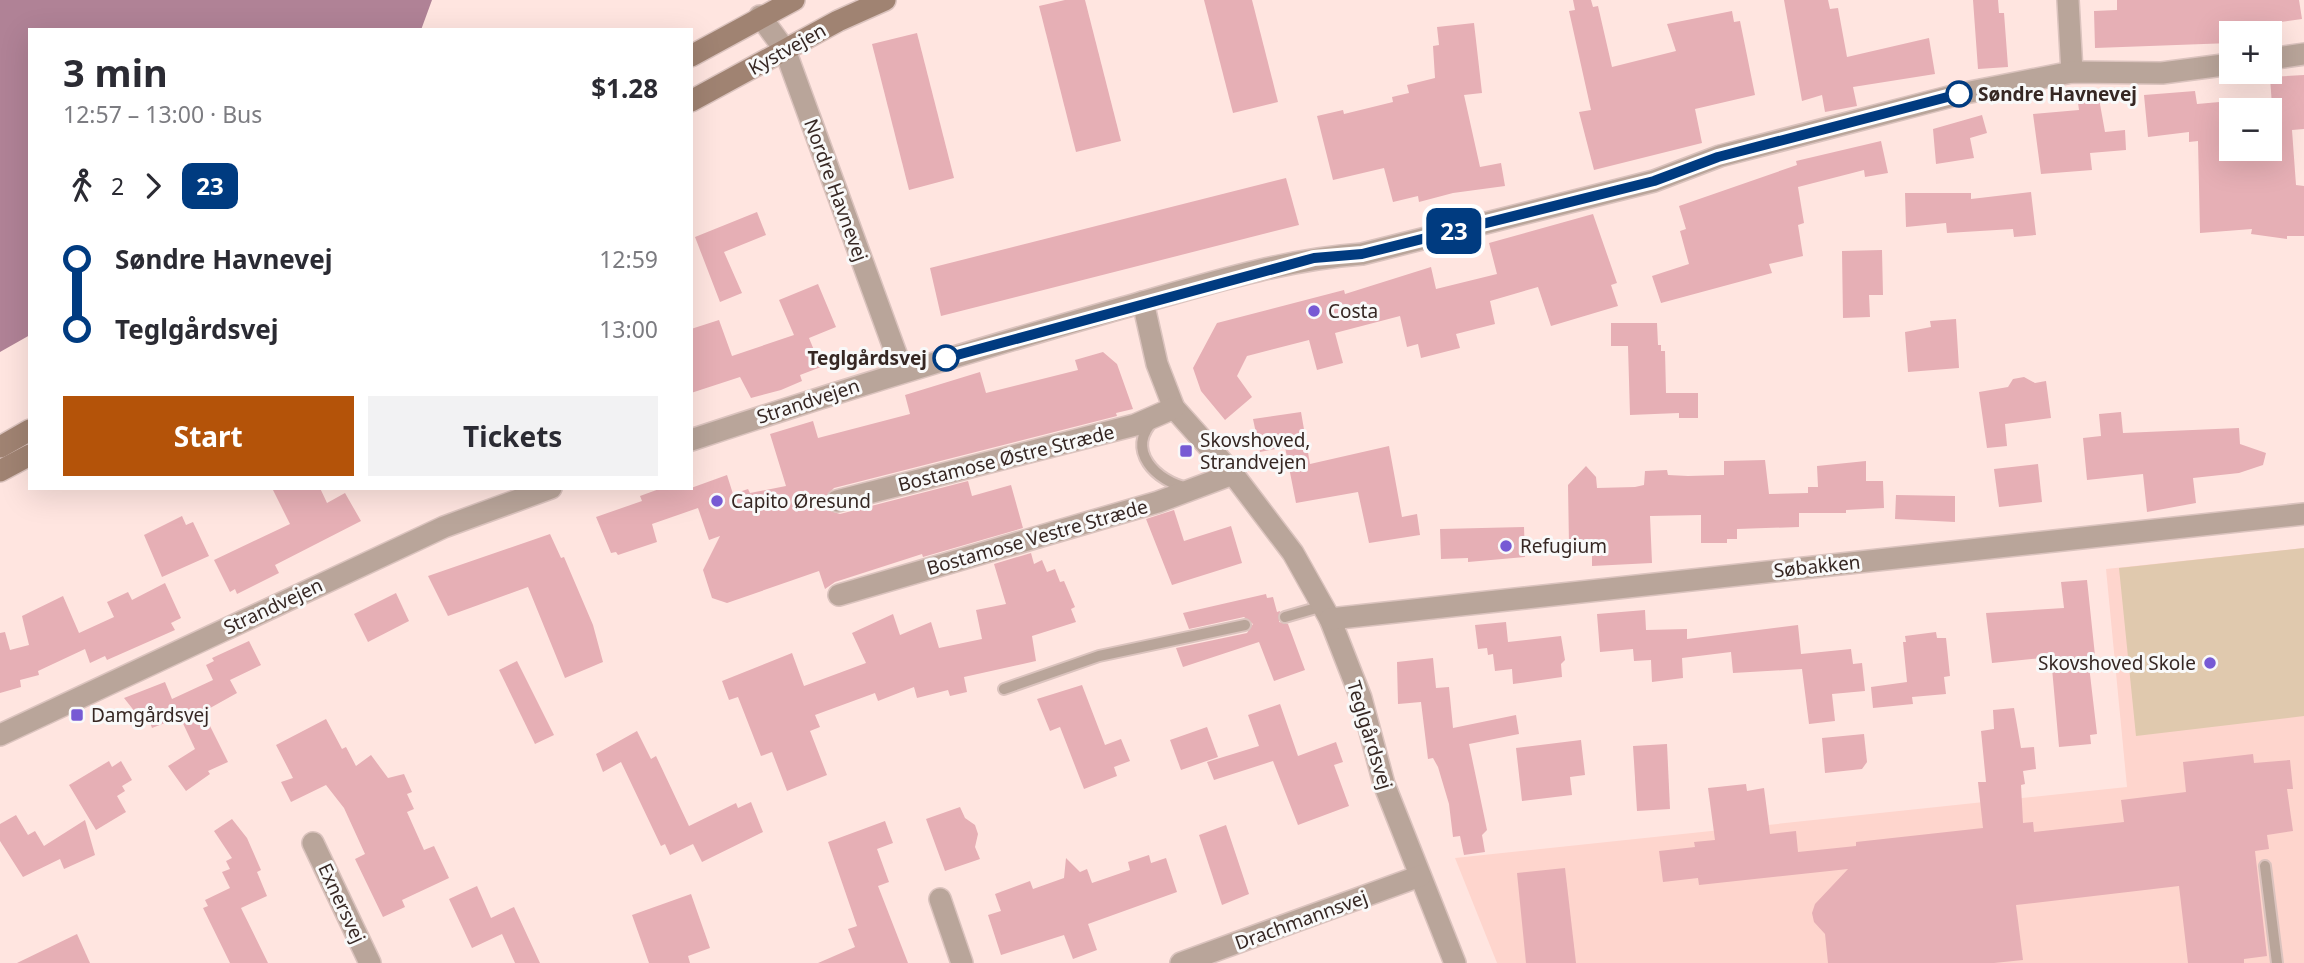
<!DOCTYPE html>
<html lang="en">
<head>
<meta charset="utf-8">
<style>
	:root { --surface:#fff; --page:#f2f2f3; --text:#2b2b33; --muted:#7c7c81; --accent:#b45309 }
	body { margin:0; font-family:"Noto Sans",sans-serif; background:var(--page); color:var(--text); height:100vh; display:flex; flex-direction:column; font-size:26px; white-space:nowrap }
	* { box-sizing:border-box; margin:0 }
	p { font-size:23px; color:var(--muted) }
	.icon { flex:none; width:38px; height:38px; fill:none; stroke:currentColor; stroke-width:2; stroke-linecap:round; stroke-linejoin:round }
	.map { position:relative; flex:1; overflow:hidden }
	.side { position:absolute; left:28px; top:28px; width:665px; height:462px; display:flex; flex-direction:column; background:var(--surface); border-radius:0px; box-shadow:0 7px 28px #0002 }
	.side>* { flex:none }
	.badge { padding:0 14px; border-radius:10px; font-size:24px; line-height:46px }
	.controls { position:absolute; left:2219px; top:21px; display:grid; gap:14px }
	.controls a { display:grid; place-items:center; width:63px; height:63px; border-radius:0px; background:var(--surface); box-shadow:0 7px 28px #0002; font-size:35px }
	.map>.badge { position:absolute; translate:-50% -50%; box-shadow:0 0 0 4px #fff }
	.legs { display:flex; align-items:center; gap:10px; height:77px; padding:0 35px; font-size:23px }
	.legs p { margin-inline-start:auto }
	.summary { display:flex; align-items:center; justify-content:space-between; height:119px; padding:0 35px }
	h1 { font-size:38px; font-weight:700; line-height:52px }
	.primary-button { display:flex; gap:14px; margin-top:auto; padding:14px 35px }
	.primary-button a { flex:1; height:80px; border-radius:0px; background:var(--accent); color:#fff; font-size:28px; font-weight:700; line-height:80px; text-align:center }
	.primary-button a+a { background:var(--page); color:var(--text) }
	ul { padding:0 35px; list-style:none }
	li { display:flex; align-items:center; gap:24px; height:70px; font-size:26px }
	li i { display:grid; place-items:center; width:10px; height:100%; margin:0 9px; background:currentColor }
	li i::after { content:''; width:18px; height:18px; margin:-9px; border:5px solid; border-radius:50%; background:var(--surface) }
	li p { margin-inline-start:auto }
	li:first-child i { background:linear-gradient(#0000 50%,currentColor 0) }
	li:last-child i { background:linear-gradient(currentColor 50%,#0000 0) }
	.map>svg:first-child { display:block }
</style>
</head>
<body>
<div class="map">
<svg width="2304" height="963" viewBox="0 0 2304 963">
	<rect width="100%" height="100%" fill="#ffe5e0"/>
	<path fill="#fed5cd" d="M2304 548V963H1497L1455 858 2127 787 2106 569Z"/>
	<path fill="#e0c9ae" d="M2304 548V716L2136 736 2119 568Z"/>
	<path fill="#b08296" d="M0 0H432L421 30H30V335L0 352Z"/>
	<g fill="#e6afb5">
		<path d="M1065 0H1085L1121 141 1076 152 1039 6Z"/>
		<path d="M1204 0H1252L1278 102 1233 113Z"/>
		<path d="M1573 0H1591L1593 7 1598 6 1612 67 1676 51 1667 24 1732 11 1734 22 1740 21 1755 95 1695 109 1702 143 1594 170 1579 112 1591 110 1569 11 1575 10Z"/>
		<path d="M1784 0H1828L1830 9 1838 8 1847 57 1929 38 1935 74 1853 87 1857 106 1825 112 1822 95 1802 101Z"/>
		<path d="M1973 0H1998L1999 13H2004L2008 67 1978 69Z"/>
		<path d="M2117 0H2299L2302 19 2243 27 2244 33H2231V43L2095 48 2094 11 2117 10Z"/>
		<path d="M1474 23 1482 93 1464 95 1480 167 1501 163 1505 186 1453 193 1419 202 1418 196 1393 202 1384 168 1333 180 1317 116 1343 110 1344 114 1393 102 1392 97 1409 93 1407 85 1435 78 1433 46 1439 45 1437 27Z"/>
		<path d="M917 33 954 178 909 190 872 44Z"/>
		<path d="M2304 75V129L2292 130 2296 185 2304 186V236H2287V239L2251 234 2252 229 2200 233 2198 141 2189 142V132L2148 137 2144 95 2195 91 2197 104 2231 101V149H2275L2270 77Z"/>
		<path d="M2098 93 2105 132 2125 130 2126 150 2090 153 2092 170 2041 174 2033 114 2079 110 2077 96Z"/>
		<path d="M1982 115 1987 133 1970 138 1974 158 1936 164 1933 129Z"/>
		<path d="M1881 141 1888 173 1865 177 1864 170 1798 187 1804 223 1798 225 1803 256 1769 264 1772 273 1661 303 1652 276 1689 264 1680 231 1686 229 1679 206 1797 165 1796 161Z"/>
		<path d="M1286 178 1299 225 941 316 930 268Z"/>
		<path d="M2031 192 2036 235 2014 237 2013 229 1947 233 1946 223 1906 227 1905 193H1971V199Z"/>
		<path d="M757 212 766 235 724 252 742 293 720 302 695 237Z"/>
		<path d="M1593 214 1617 283 1611 285 1618 306 1551 326 1538 287 1490 301 1495 324 1456 334 1460 348 1421 358 1418 344 1407 347 1400 316 1335 333 1343 363 1317 370 1309 340 1247 356 1237 376 1252 397 1225 420 1201 391 1193 368 1217 323 1344 290 1345 294 1431 267 1436 289 1497 274 1489 243Z"/>
		<path d="M1882 250 1883 295H1869L1870 317 1843 318 1842 251Z"/>
		<path d="M818 284 836 327 809 338 821 367 800 375 802 381 781 390 751 398 740 377 691 393V329L719 320 732 356 794 335 779 300Z"/>
		<path d="M1956 319 1959 368 1908 372 1905 332 1931 327 1930 321Z"/>
		<path d="M1611 323H1657L1658 345H1661V351H1665L1666 393H1698V418H1679V413L1630 415 1628 346H1611Z"/>
		<path d="M1103 352 1117 364 1133 409 1116 413 1117 416 834 488 824 498 827 510 840 514 968 481 972 496 1011 485 1023 528 923 557 922 554 835 582 825 589 819 571 727 603 712 598 703 570 720 536 709 540 698 508 652 524 657 542 618 555 616 552 611 553 596 517 642 501 640 496 662 488H691L727 475 733 494 748 489 750 493 786 486 770 434 813 421 818 438 910 414 905 395 980 372 986 393 1078 370 1075 360Z"/>
		<path d="M2024 377 2035 383 2046 381 2051 418 2005 424 2007 446 1987 448 1979 392 2008 387 2013 379Z"/>
		<path d="M1301 412 1310 464 1389 446 1402 517 1417 514 1420 535 1369 543 1358 492 1296 503 1285 447 1260 452 1253 419Z"/>
		<path d="M2121 412 2123 433 2239 428 2240 444 2266 453 2263 465 2239 473 2193 478 2196 503 2147 512 2143 474 2087 480 2083 438 2101 436 2099 414Z"/>
		<path d="M1765 460 1769 494 1808 493V487H1818L1817 466 1866 461V481H1883L1884 508 1846 510V513H1799V527L1737 529V539H1727V543H1701V515L1650 516 1652 563 1592 566V544L1569 545 1568 485 1586 466 1596 477 1597 488 1635 487 1644 485 1645 471 1667 470 1668 475 1688 476 1724 475V461Z"/>
		<path d="M2038 464 2042 502 1999 507 1994 469Z"/>
		<path d="M272 488H320L327 503 345 493 361 521 275 565 279 573 237 594 235 589 230 592 214 560 290 524Z"/>
		<path d="M1896 495 1955 496V522L1895 519Z"/>
		<path d="M1174 510 1184 541 1231 526 1242 563 1172 585 1146 519Z"/>
		<path d="M182 516 186 525 193 522 209 556 162 577 144 535Z"/>
		<path d="M1524 527 1525 557 1468 562V558L1441 559 1440 529Z"/>
		<path d="M550 534 561 558 564 557 593 625 603 662 565 678 528 587 448 616 428 576Z"/>
		<path d="M1031 553 1034 564 1042 560 1047 572 1055 569 1060 582 1064 581 1075 607 1071 609 1076 622 1032 636 1036 661 964 677 967 692 950 696 948 690 917 698 914 687 878 701 875 693 815 715 820 727 810 731 827 775 787 791 772 752 761 756 738 697 729 700 722 681 792 653 804 686 866 663 852 633 893 614 900 635 931 622 939 648 982 639 976 610 1006 604 994 564Z"/>
		<path d="M2087 580 2096 665 2089 666 2097 734 2090 735 2091 744 2059 747 2051 657 1992 663 1986 613 2064 608 2061 582Z"/>
		<path d="M165 583 181 618 171 623 175 630 107 660 105 656 90 663 85 649 38 671 39 675 20 680 21 687 0 693V633L5 632 10 650 29 645 22 616 63 596 79 633 114 617 107 602 128 592 132 600Z"/>
		<path d="M396 593 409 621 368 642 354 614Z"/>
		<path d="M1266 594 1267 598 1273 597 1277 612 1280 611 1279 622 1288 624 1305 670 1274 681 1259 642 1183 667 1176 648 1247 633 1253 624 1244 617 1189 629 1183 613Z"/>
		<path d="M1645 610 1646 630 1687 629V639L1798 625 1801 654 1851 649 1853 664 1862 663 1865 691 1832 694 1835 721 1809 724 1802 669 1733 673 1731 652 1682 658 1683 678 1652 682 1651 660 1634 661 1633 649 1600 652 1597 614Z"/>
		<path d="M1506 622 1508 642 1561 636 1565 660 1561 664 1562 677 1513 684 1512 669 1495 671 1493 654 1488 655 1487 648 1478 649 1475 625Z"/>
		<path d="M1936 632 1937 638H1946L1950 676 1944 677 1946 694 1912 697 1913 704 1873 708 1871 687 1907 682 1903 642H1906L1905 636Z"/>
		<path d="M249 641 261 665 230 680 237 693 203 712 228 762 208 771 210 774 186 791 168 766 195 749 180 717 152 728 149 720 143 722 124 698 165 682 172 699 213 680 206 665 214 661 212 658Z"/>
		<path d="M1433 658 1436 688 1449 687 1453 728 1516 715 1519 734 1469 744 1487 830 1482 835 1485 852 1464 855 1460 836 1453 837 1449 804 1438 767 1433 758 1428 759 1421 702 1398 704 1397 662Z"/>
		<path d="M517 661 554 735 535 744 499 670Z"/>
		<path d="M1082 685 1105 745 1121 739 1130 761 1114 767 1117 776 1084 789 1060 727 1050 731 1037 699Z"/>
		<path d="M1280 704 1298 756 1336 742 1343 762 1334 765 1349 806 1298 825 1273 761 1214 780 1207 762 1259 746 1248 715Z"/>
		<path d="M2014 708 2021 748 2034 747 2036 769 2023 771 2025 784 2021 785 2023 823 2033 822 2034 832 2124 822 2121 800 2186 792 2183 762 2253 754 2254 763 2290 760 2293 789H2287L2293 831 2267 835 2269 849 2255 851 2267 956 2244 959V963H2188L2179 886 2016 905 2023 960 1994 963H1828L1825 934 1814 922 1812 913 1815 904 1848 869 1699 885 1698 878 1663 882 1659 851 1695 847 1694 842 1715 840 1708 788 1746 784 1747 791 1764 788 1770 834 1796 831 1798 852 1856 846V842L1983 828 1978 782H1986L1981 731 1994 729 1993 710Z"/>
		<path d="M326 719 342 749 346 747 356 766 371 755 388 778 404 774 412 792 407 794 414 809 407 812 424 850 434 846 449 878 402 900 405 907 383 917 355 859 365 854 344 808 326 785 291 802 281 782 293 778 276 745Z"/>
		<path d="M1207 727 1218 757 1181 770 1170 740Z"/>
		<path d="M637 731 651 759 656 756 689 826 736 803 738 808 751 802 763 832 702 862 693 844 670 855 665 844 661 846 621 762 603 772 596 754Z"/>
		<path d="M1864 734 1867 762 1862 769 1825 773 1822 738Z"/>
		<path d="M1581 740 1585 775 1570 777 1572 795 1522 801 1516 748Z"/>
		<path d="M1667 744 1670 809 1637 811 1633 746Z"/>
		<path d="M109 761 112 767 121 761 132 780 122 786 125 791 117 796 126 812 96 830 69 785Z"/>
		<path d="M960 807 965 818 975 825 978 834 975 847 980 859 945 871 926 819Z"/>
		<path d="M16 815 28 835 35 831 44 846 85 820 95 855 64 869 60 859 23 877 0 841V824Z"/>
		<path d="M232 819 247 838 261 870 257 872 267 896 241 908 268 963H230L203 908 208 906 205 900 230 888 222 872 230 869 226 861 232 858 214 831Z"/>
		<path d="M885 821 893 843 877 849 889 882 878 886 908 963H818L855 947 848 929 857 926 828 842Z"/>
		<path d="M1226 825 1249 894 1222 905 1199 835Z"/>
		<path d="M1149 855 1151 863 1166 858 1177 892 1088 924 1097 950 1073 959 1064 935 1001 955 988 915 1001 911 995 894 1030 881 1033 889 1064 878 1066 858 1080 872 1087 869 1092 883 1130 870 1128 862Z"/>
		<path d="M1565 868 1576 963H1526L1517 873Z"/>
		<path d="M477 886 491 918 514 907 540 963H515L502 934 472 948 449 899Z"/>
		<path d="M691 894 710 948 688 956 690 963H649L632 915Z"/>
		<path d="M77 934 90 963H17Z"/>
	</g>
	<g fill="none" stroke-linecap="round" stroke-linejoin="round">
		<g stroke="#dbc3be" stroke-width="14">
			<g id="service">
				<path d="M1154 420C1124 450 1157 482 1188 488"/>
				<path d="M1285 617 1323 606"/>
				<path d="M1004 689 1099 656 1245 625"/>
				<path d="M2265 866 2277 963"/>
			</g>
		</g>
		<g stroke="#dbc3be" stroke-width="24">
			<g id="minor">
				<path d="M2068 0 2072 72"/>
				<path d="M760 16 785 50 902 370"/>
				<path d="M2270 59 2304 54"/>
				<path d="M1143 302 1157 364 1174 408 1233 474 1293 553 1330 619 1361 698 1384 784 1455 963"/>
				<path d="M691 440C830 394 968 352 1108 312 1191 289 1276 260 1362 254L1654 181 1720 156 1960 94 2072 72 2162 73 2231 64"/>
				<path d="M837 501 1135 425 1174 408"/>
				<path d="M839 595 1158 502 1233 474"/>
				<path d="M1330 619 2304 514"/>
				<path d="M0 735 444 527 551 488"/>
				<path d="M313 843 370 963"/>
				<path d="M940 899 962 963"/>
				<path d="M1181 963 1420 876"/>
			</g>
		</g>
		<g stroke="#dbc3be" stroke-width="24">
			<g id="secondary">
				<path d="M691 56 794 0"/>
				<path d="M691 101 838 21 885 0"/>
				<path d="M0 447 30 430"/>
				<path d="M0 471 30 455"/>
			</g>
		</g>
		<use href="#service" stroke="#b9a59a" stroke-width="10"/>
		<use href="#minor" stroke="#b9a59a" stroke-width="21"/>
		<use href="#secondary" stroke="#a08372" stroke-width="21"/>
	</g>
	<g fill="none" stroke-linecap="round" stroke-linejoin="round">
		<g stroke="#fff" stroke-width="16">
			<path id="line-1" d="M946 358 1314 258 1362 254 1654 181 1718 157 1959 94"/>
		</g>
		<use href="#line-1" stroke="#003b80" stroke-width="10"/>
	</g>
	<g fill="#fff" stroke="#003b80" stroke-width="3.5">
		<circle cx="1959" cy="94" r="12"/>
		<circle cx="946" cy="358" r="12"/>
	</g>
	<g fill="#775ad4" stroke="#f9f9f9" stroke-width="2.5">
		<circle cx="1314" cy="311" r="7"/>
		<rect x="1179" y="444" width="14" height="14" rx="3.5"/>
		<circle cx="717" cy="501" r="7"/>
		<circle cx="1506" cy="546" r="7"/>
		<circle cx="2210" cy="663" r="7"/>
		<rect x="70" y="708" width="14" height="14" rx="3.5"/>
	</g>
	<g text-anchor="middle" dominant-baseline="central" stroke-width="6" stroke-linejoin="round" paint-order="stroke">
		<g font-size="19" fill="#362723" stroke="#f9f9f9">
			<text transform="translate(787 49) rotate(-29)">Kystvejen</text>
			<text transform="translate(836 190) rotate(70)">Nordre Havnevej</text>
			<text transform="translate(808 401) rotate(-18)">Strandvejen</text>
			<text transform="translate(1006 458) rotate(-14)">Bostamose Østre Stræde</text>
			<text transform="translate(1037 537) rotate(-16)">Bostamose Vestre Stræde</text>
			<text transform="translate(1817 566) rotate(-6)">Søbakken</text>
			<text transform="translate(273 606) rotate(-25)">Strandvejen</text>
			<text transform="translate(1370 735) rotate(73)">Teglgårdsvej</text>
			<text transform="translate(342 903) rotate(65)">Exnersvej</text>
			<text transform="translate(1301 920) rotate(-20)">Drachmannsvej</text>
		</g>
		<g font-size="19" font-weight="bold" fill="#362723" stroke="#f9f9f9" text-anchor="start">
			<text x="1978" y="94">Søndre Havnevej</text>
			<text x="927" y="358" text-anchor="end">Teglgårdsvej</text>
		</g>
		<g font-size="19" fill="#362723" stroke="#f9f9f9" text-anchor="start">
			<text x="1328" y="311">Costa</text>
			<text x="1200" y="440">Skovshoved,<tspan x="1200" dy="22">Strandvejen</tspan></text>
			<text x="731" y="501">Capito Øresund</text>
			<text x="1520" y="546">Refugium</text>
			<text x="2196" y="663" text-anchor="end">Skovshoved Skole</text>
			<text x="91" y="715">Damgårdsvej</text>
		</g>
	</g>
</svg>
<div class="controls">
<a>+</a>
<a>−</a>
</div>
<b class="badge" style="left:1454px;top:231px;background:#003b80;color:#fff">23</b>
<section class="side">
<div class="summary"><div><h1>3 min</h1><p>12:57 – 13:00 · Bus</p></div><b>$1.28</b></div>
<div class="legs"><svg class="icon" aria-label="walk" viewBox="0 0 24 24"><circle cx="13" cy="4" r="2"/><path d="M13 8l-2 6 4 7M11 14l-3 7M7 12l3-4h3l4 4"/></svg>2<svg class="icon" aria-label="forward" viewBox="0 0 24 24"><path d="M9 5l7 7-7 7"/></svg><b class="badge" style="background:#003b80;color:#fff">23</b></div>
<ul>
<li><i style="color:#003b80"></i><b>Søndre Havnevej</b><p>12:59</p></li>
<li><i style="color:#003b80"></i><b>Teglgårdsvej</b><p>13:00</p></li>
</ul>
<div class="primary-button"><a>Start</a><a>Tickets</a></div>
</section>
</div>
</body>
</html>
